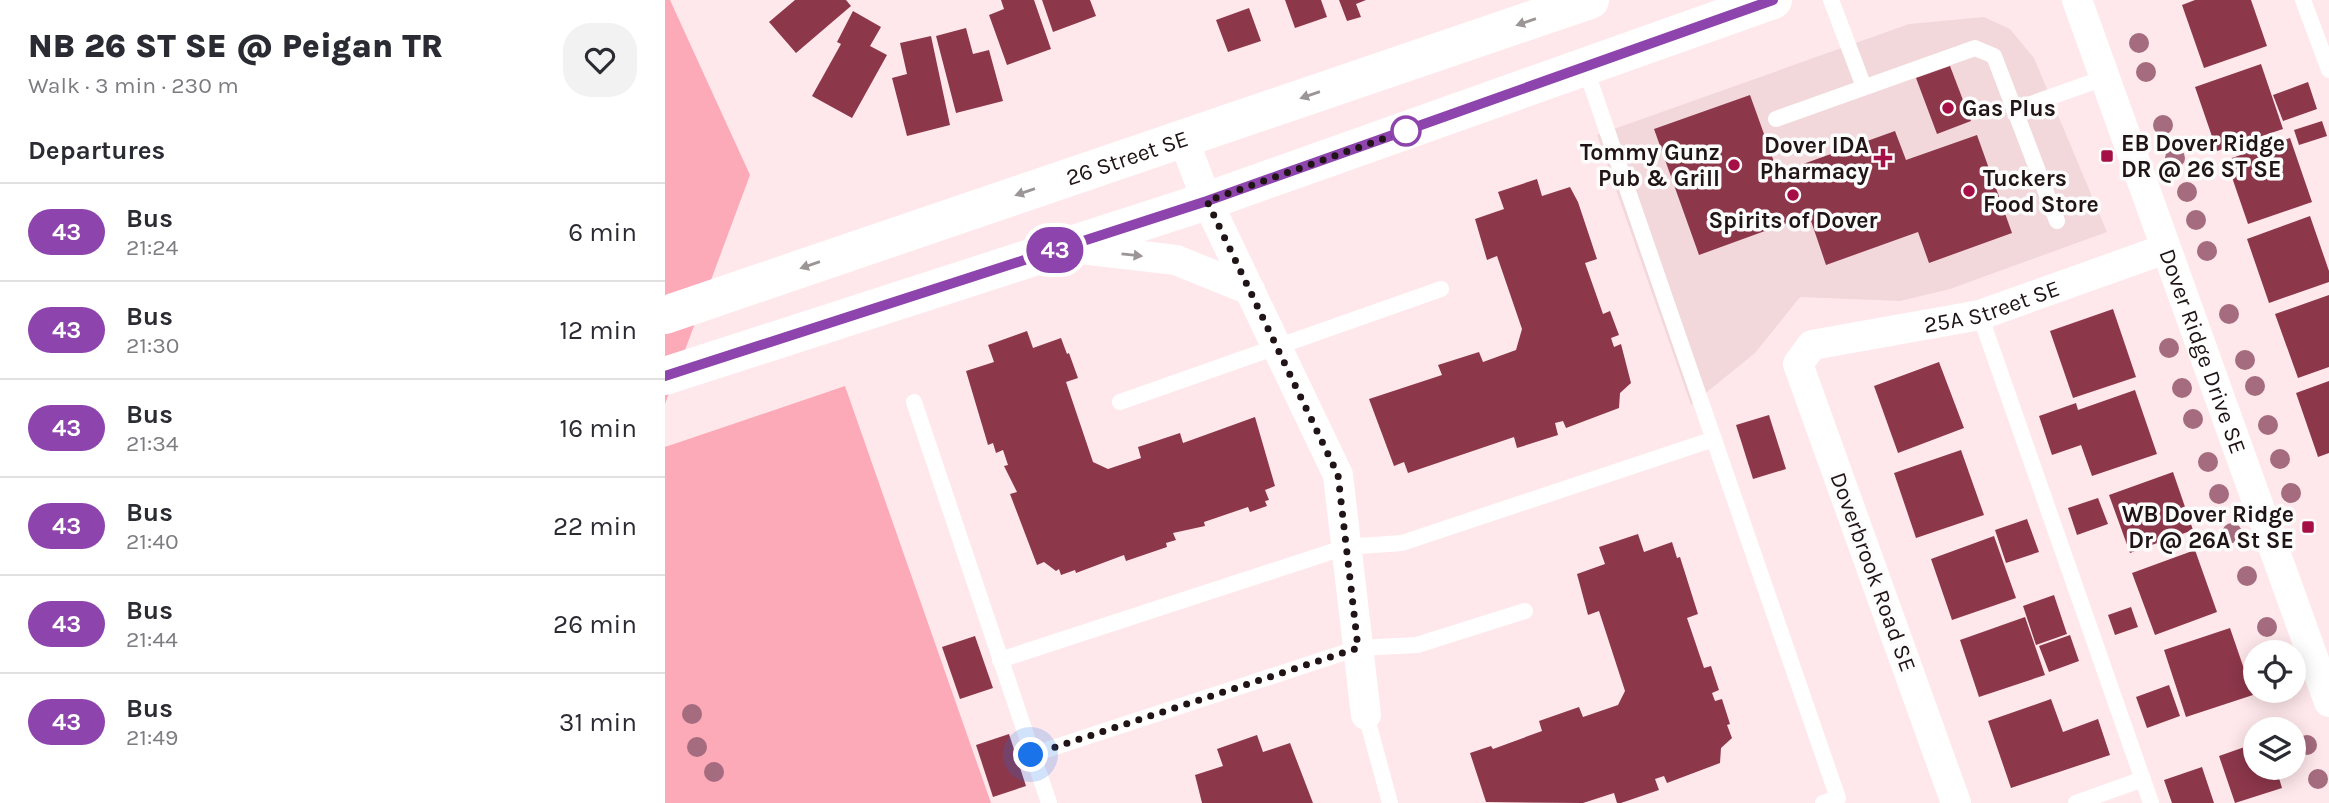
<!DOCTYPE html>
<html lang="en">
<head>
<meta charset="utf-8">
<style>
	:root { --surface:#fff; --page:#f2f2f3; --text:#2b2b33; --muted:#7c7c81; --line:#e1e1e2 }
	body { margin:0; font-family:Karla,sans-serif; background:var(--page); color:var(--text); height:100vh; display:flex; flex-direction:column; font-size:26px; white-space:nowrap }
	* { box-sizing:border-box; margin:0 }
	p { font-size:23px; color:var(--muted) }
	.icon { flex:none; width:38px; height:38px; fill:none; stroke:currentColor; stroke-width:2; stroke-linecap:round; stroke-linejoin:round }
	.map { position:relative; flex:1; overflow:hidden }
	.sheet { display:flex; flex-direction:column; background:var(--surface); width:665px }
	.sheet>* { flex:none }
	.badge { padding:0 14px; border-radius:23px; font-size:24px; line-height:46px }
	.buttons { position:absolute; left:1578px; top:640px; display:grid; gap:14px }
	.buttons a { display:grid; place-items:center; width:63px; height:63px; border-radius:50%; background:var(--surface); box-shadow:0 4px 18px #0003; font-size:35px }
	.you { position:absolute; width:35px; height:35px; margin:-18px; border:5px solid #fff; border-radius:50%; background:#1a73e8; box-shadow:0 0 0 10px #1a73e833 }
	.map>.badge { position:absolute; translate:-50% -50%; box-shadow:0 0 0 4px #fff }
	h2 { padding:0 28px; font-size:26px; line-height:63px }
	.round { display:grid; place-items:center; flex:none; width:74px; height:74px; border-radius:28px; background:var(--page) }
	.head { display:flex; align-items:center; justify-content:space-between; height:119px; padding:0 28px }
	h1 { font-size:33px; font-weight:800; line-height:52px }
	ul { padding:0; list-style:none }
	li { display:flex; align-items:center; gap:21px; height:98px; padding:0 28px; border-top:2px solid var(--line) }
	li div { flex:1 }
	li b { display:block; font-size:26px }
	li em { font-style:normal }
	li .badge { min-width:77px; font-weight:700; text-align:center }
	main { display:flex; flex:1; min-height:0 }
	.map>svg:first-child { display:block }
</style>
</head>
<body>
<main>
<section class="sheet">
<div class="head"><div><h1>NB 26 ST SE @ Peigan TR</h1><p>Walk · 3 min · 230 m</p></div><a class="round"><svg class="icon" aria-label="heart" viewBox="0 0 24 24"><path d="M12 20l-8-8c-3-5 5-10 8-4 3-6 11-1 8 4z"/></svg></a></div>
<h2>Departures</h2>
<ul>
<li><span class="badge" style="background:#8e44ad;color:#fff">43</span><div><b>Bus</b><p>21:24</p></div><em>6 min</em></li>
<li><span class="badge" style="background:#8e44ad;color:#fff">43</span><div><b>Bus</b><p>21:30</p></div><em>12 min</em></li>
<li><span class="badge" style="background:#8e44ad;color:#fff">43</span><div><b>Bus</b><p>21:34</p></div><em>16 min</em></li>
<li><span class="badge" style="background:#8e44ad;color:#fff">43</span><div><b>Bus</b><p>21:40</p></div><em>22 min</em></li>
<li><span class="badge" style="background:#8e44ad;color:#fff">43</span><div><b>Bus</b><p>21:44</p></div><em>26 min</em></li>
<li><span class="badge" style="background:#8e44ad;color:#fff">43</span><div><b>Bus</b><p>21:49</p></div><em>31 min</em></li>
</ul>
</section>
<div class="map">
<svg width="1664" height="803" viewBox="0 0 1664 803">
	<rect width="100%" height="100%" fill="#ffe8eb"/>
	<path fill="#f2d8db" d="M1319 17 1345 29 1369 58 1442 232 1285 289 1235 301 1135 297 1090 353 1026 405 932 135 1244 24Z"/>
	<g fill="#fcaab8">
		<path d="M0 0H5L85 175 0 404Z"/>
		<path d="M180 386 326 803H0V447Z"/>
	</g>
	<g fill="#8d374b">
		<path d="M130 0H181L186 6 131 53 104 22Z"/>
		<path d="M336 0H369L386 49 342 65 324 15 339 9Z"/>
		<path d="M377 0H425L431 16 388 32Z"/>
		<path d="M620 0H656L662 17 630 28Z"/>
		<path d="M674 0H701L691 4 696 17 682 21Z"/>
		<path d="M1530 0H1586L1602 46 1539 68 1517 5Z"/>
		<path d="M584 8 596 41 563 52 551 20Z"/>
		<path d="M188 11 216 27 205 46 222 55 187 118 147 96 176 44 172 42Z"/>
		<path d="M301 28 308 54 324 50 338 101 291 113 271 36Z"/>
		<path d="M266 36 285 125 242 136 227 78 242 74 235 43Z"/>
		<path d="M1596 64 1618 129 1552 151 1530 87Z"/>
		<path d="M1285 66 1306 121 1272 134 1251 78Z"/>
		<path d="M1643 82 1652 109 1618 121 1608 95Z"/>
		<path d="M1085 95 1113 173 1230 131 1241 160 1312 135 1347 233 1264 263 1253 232 1161 265 1144 215 1034 255 989 129Z"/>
		<path d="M1657 121 1662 136 1634 145 1629 130Z"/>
		<path d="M1625 138 1647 202 1583 224 1561 160Z"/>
		<path d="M872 179 877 196 905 187 913 202 932 259 920 263 938 314 945 311 954 335 946 338 949 347 956 344 966 383 955 393 954 408 901 428 898 421 890 423 893 435 852 448 849 437 743 473 739 462 729 466 704 399 777 375 773 365 814 352 818 362 851 350 857 329 832 256 822 260 810 219 839 209 833 192Z"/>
		<path d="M1645 216 1664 271V282L1604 303 1582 239Z"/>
		<path d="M1664 295V367L1633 378 1610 314Z"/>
		<path d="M1448 309 1471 377 1408 398 1385 331Z"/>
		<path d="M362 331 368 348 396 338 402 354 404 353 413 378 401 382 428 462 443 469 476 458 473 447 515 433 518 443 590 417 610 486 600 490 604 500 600 501 602 506 585 512 583 507 539 522 540 526 508 533 511 540 501 543 502 547 461 561 459 555 411 573 410 570 396 575 394 569 391 571 379 562 372 565 345 494 352 492 339 466 343 465 338 450 331 453 328 443 323 445 301 371 329 362 323 345Z"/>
		<path d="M1274 362 1299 428 1233 453 1209 386Z"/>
		<path d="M1664 381V453L1653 457 1631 393Z"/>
		<path d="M1470 390 1492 454 1427 476 1416 445 1387 455 1374 416 1411 403 1413 410Z"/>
		<path d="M1104 415 1121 469 1088 479 1071 425Z"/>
		<path d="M1296 450 1319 515 1251 538 1229 473Z"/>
		<path d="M1508 472 1528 530 1465 553 1444 495Z"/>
		<path d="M1433 498 1443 524 1412 535 1403 508Z"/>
		<path d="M1362 519 1374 552 1341 563 1330 530Z"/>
		<path d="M973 534 979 552 1007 542 1012 558 1015 557 1033 614 1022 618 1039 668 1046 666 1054 690 1047 693 1050 701 1057 699 1065 724 1062 725 1067 738 1056 748 1055 763 1002 783 999 776 990 779 994 790 956 803H952L949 793 918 803 821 802 805 753 826 746 828 749 877 731 874 721 914 707 918 717 953 705 960 691 934 611 923 615 912 574 940 564 934 547Z"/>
		<path d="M1329 536 1351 598 1287 620 1266 559Z"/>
		<path d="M1530 550 1552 612 1490 635 1467 573Z"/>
		<path d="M1389 595 1402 634 1371 645 1358 606Z"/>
		<path d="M1466 607 1473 627 1450 635 1443 615Z"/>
		<path d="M1360 617 1380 675 1314 697 1295 640Z"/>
		<path d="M1565 628 1588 695 1521 717 1499 650Z"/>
		<path d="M1405 635 1414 661 1384 672 1374 646Z"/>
		<path d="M310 636 328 688 295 699 277 647Z"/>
		<path d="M1504 685 1515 716 1482 728 1471 697Z"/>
		<path d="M1386 699 1398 732 1433 719 1445 755 1346 788 1323 721Z"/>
		<path d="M344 734 361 786 328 797 311 745Z"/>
		<path d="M592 735 598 752 625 743 648 803H537L530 775 558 766 552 749Z"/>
		<path d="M1591 743V768H1611L1617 788 1570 803 1554 756Z"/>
		<path d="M1537 767 1549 803H1507L1499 780Z"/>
	</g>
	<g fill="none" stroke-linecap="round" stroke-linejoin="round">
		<g stroke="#fff" stroke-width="16">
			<path d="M1166 0 1199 87"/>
			<path d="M1638 0 1664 70"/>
			<path d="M920 67 1173 798 1158 803"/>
			<path d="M1349 110 1439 78"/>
			<path d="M1111 119 1310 48 1329 56 1392 221"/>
			<path d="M1315 315 1486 803"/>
			<path d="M249 402 384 803"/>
			<path d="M455 402 776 289"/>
			<path d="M335 660 681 547 737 543 1049 439"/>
			<path d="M701 715 725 803"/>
			<path d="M366 755 693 648 752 645 860 611"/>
			<path d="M1411 803 1478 779"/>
		</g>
		<g stroke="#fff" stroke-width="30">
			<path id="s1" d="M1412 0 1664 702"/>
			<path d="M518 138 542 201 673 475 701 715"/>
			<path d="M407 248 511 260 585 290"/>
			<path id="s2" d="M1291 803 1133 364 1147 345 1315 315 1500 249"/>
		</g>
		<g stroke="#fff" stroke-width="38">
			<path id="s3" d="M0 315 925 0"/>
			<path d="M0 376 542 201 1108 0"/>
		</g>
	</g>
	<g fill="#a56b7e">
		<circle cx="1474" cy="43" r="10"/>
		<circle cx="1481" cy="72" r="10"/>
		<circle cx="1498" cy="125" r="10"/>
		<circle cx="1510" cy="158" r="10"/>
		<circle cx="1522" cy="192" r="10"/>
		<circle cx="1531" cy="220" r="10"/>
		<circle cx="1542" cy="251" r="10"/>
		<circle cx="1564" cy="314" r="10"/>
		<circle cx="1504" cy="348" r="10"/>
		<circle cx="1580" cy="360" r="10"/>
		<circle cx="1590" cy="386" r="10"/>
		<circle cx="1517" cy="388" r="10"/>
		<circle cx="1528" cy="419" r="10"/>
		<circle cx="1603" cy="425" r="10"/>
		<circle cx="1615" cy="459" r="10"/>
		<circle cx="1543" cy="462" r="10"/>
		<circle cx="1626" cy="493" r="10"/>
		<circle cx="1554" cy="494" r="10"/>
		<circle cx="1567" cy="533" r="10"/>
		<circle cx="1582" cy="576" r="10"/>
		<circle cx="1602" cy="627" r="10"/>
		<circle cx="27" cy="714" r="10"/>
		<circle cx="1642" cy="745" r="10"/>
		<circle cx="32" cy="747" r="10"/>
		<circle cx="49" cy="772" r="10"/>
		<circle cx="1653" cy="779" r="10"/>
	</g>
	<defs><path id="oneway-solid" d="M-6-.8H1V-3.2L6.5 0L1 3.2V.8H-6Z" transform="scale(1.75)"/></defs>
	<g fill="#9b9596">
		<use href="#oneway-solid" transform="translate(861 22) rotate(161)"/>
		<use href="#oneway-solid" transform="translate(645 95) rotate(161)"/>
		<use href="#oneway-solid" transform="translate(360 192) rotate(161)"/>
		<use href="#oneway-solid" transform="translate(467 255) rotate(6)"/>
		<use href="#oneway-solid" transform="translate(145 265) rotate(161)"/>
	</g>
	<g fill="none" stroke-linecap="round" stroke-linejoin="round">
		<g stroke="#fff" stroke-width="16">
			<path id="line" d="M0 376 542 201 1108 0"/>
		</g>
		<use href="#line" stroke="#8e44ad" stroke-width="10"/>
		<path stroke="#201416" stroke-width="7" stroke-dasharray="0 12.6" d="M366 755 693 648 673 475 542 201 743 130 741 131"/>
	</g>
	<g fill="#a60f46" stroke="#fcfcfc" stroke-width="2.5">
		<circle cx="1283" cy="108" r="7"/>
		<rect x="1435" y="149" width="14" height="14" rx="3.5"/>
		<path d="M1214.5 147.5h7v7h7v7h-7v7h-7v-7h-7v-7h7z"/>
		<circle cx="1069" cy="165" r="7"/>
		<circle cx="1304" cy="191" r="7"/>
		<circle cx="1128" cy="195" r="7"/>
		<rect x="1636" y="520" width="14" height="14" rx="3.5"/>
	</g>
	<circle fill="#fff" stroke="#8e44ad" stroke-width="3.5" cx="741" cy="131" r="14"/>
	<g text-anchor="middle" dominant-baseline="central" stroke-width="7" stroke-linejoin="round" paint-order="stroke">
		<g font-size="23" font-weight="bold" fill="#201416" stroke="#fcfcfc" text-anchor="start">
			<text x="1297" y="108">Gas Plus</text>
			<text x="1456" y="143">EB Dover Ridge<tspan x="1456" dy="26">DR @ 26 ST SE</tspan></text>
			<text x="1204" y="145" text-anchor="end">Dover IDA<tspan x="1204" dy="26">Pharmacy</tspan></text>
			<text x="1055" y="152" text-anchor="end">Tommy Gunz<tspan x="1055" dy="26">Pub &amp; Grill</tspan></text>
			<text x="1318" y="178">Tuckers<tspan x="1318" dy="26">Food Store</tspan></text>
			<text x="1128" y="220" text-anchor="middle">Spirits of Dover</text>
			<text x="1629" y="514" text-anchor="end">WB Dover Ridge<tspan x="1629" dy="26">Dr @ 26A St SE</tspan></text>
		</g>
		<g font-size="23" fill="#201416" stroke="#fcfcfc">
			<text stroke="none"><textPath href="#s3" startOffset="488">26 Street SE</textPath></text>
			<text stroke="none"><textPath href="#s2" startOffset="674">25A Street SE</textPath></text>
			<text stroke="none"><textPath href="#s1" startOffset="373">Dover Ridge Drive SE</textPath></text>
			<text transform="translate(1208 572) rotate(70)">Doverbrook Road SE</text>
		</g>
	</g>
</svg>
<div class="buttons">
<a><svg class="icon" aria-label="locate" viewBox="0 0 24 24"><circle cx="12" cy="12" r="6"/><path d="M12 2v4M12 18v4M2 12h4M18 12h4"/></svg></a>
<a><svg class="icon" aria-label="layers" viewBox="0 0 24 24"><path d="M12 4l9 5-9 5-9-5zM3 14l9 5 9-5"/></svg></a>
</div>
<div class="you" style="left:366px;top:755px"></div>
<b class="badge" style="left:390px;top:250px;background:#8e44ad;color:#fff">43</b>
</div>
</main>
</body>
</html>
